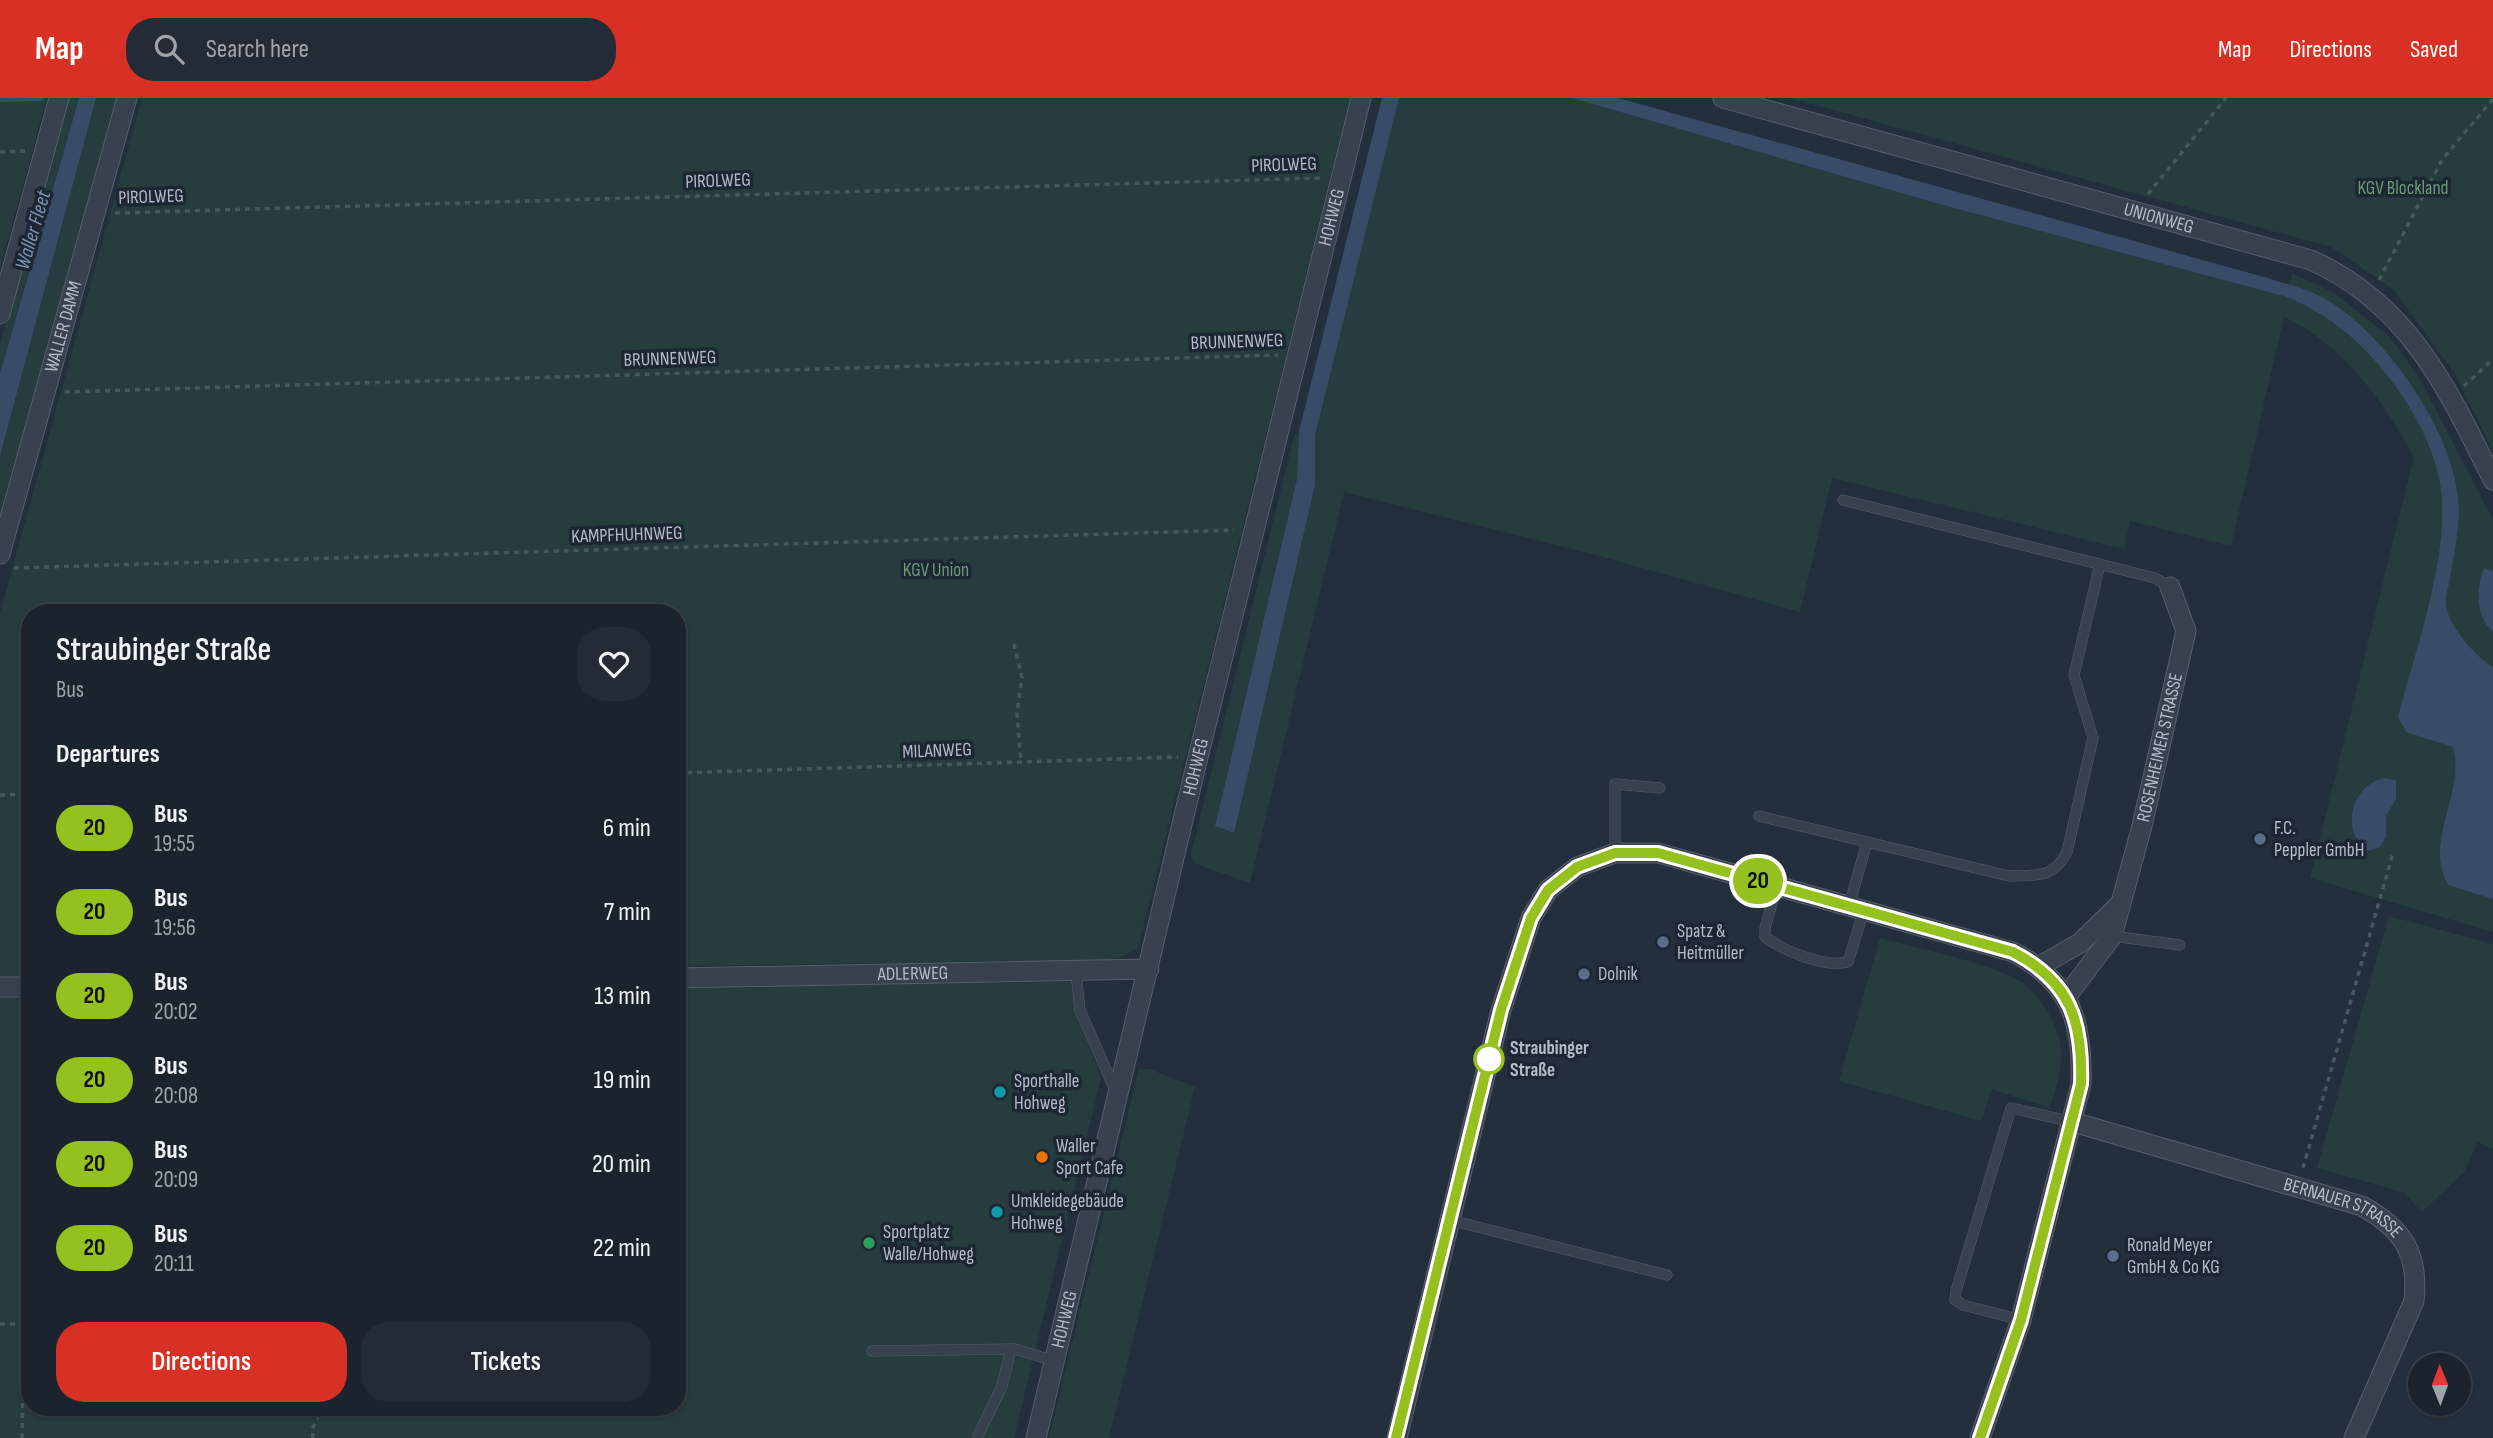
<!DOCTYPE html>
<html lang="en">
<head>
<meta charset="utf-8">
<style>
	:root { --surface:#1b232e; --page:#242b36; --text:#f1f3f6; --muted:#a0a4aa; --line:#39404a; --accent:#d93025 }
	body { margin:0; font-family:"Sofia Sans Condensed",sans-serif; background:var(--page); color:var(--text); height:100vh; display:flex; flex-direction:column; font-size:26px; white-space:nowrap }
	* { box-sizing:border-box; margin:0 }
	p { font-size:23px; color:var(--muted) }
	.icon { flex:none; width:38px; height:38px; fill:none; stroke:currentColor; stroke-width:2; stroke-linecap:round; stroke-linejoin:round }
	.map { position:relative; flex:1; overflow:hidden }
	.details { position:absolute; left:21px; top:506px; width:665px; height:812px; display:flex; flex-direction:column; background:var(--surface); border-radius:28px; box-shadow:0 2px 5px #0004,0 0 0 2px var(--line) }
	.details>* { flex:none }
	.badge { padding:0 14px; border-radius:23px; font-size:24px; line-height:46px }
	.needle { width:46px; rotate:359deg }
	.fabs { position:absolute; left:2408px; top:1255px; display:grid; gap:14px }
	.fabs a { display:grid; place-items:center; width:63px; height:63px; border-radius:50%; background:var(--surface); box-shadow:0 2px 5px #0004,0 0 0 2px var(--line); font-size:35px }
	.map>.badge { position:absolute; translate:-50% -50%; box-shadow:0 0 0 4px #fff }
	h2 { padding:0 35px; font-size:26px; line-height:63px }
	.round { display:grid; place-items:center; flex:none; width:74px; height:74px; border-radius:28px; background:var(--page) }
	.head { display:flex; align-items:center; justify-content:space-between; height:119px; padding:0 35px }
	h1 { font-size:33px; font-weight:600; line-height:52px }
	.cta { display:flex; gap:14px; margin-top:auto; padding:14px 35px }
	.cta a { flex:1; height:80px; border-radius:28px; background:var(--accent); color:#fff; font-size:28px; font-weight:600; line-height:80px; text-align:center }
	.cta a+a { background:var(--page); color:var(--text) }
	ul { padding:0; list-style:none }
	li { display:flex; align-items:center; gap:21px; height:84px; padding:0 35px }
	li div { flex:1 }
	li b { display:block; font-size:26px }
	li em { font-style:normal }
	li .badge { min-width:77px; font-weight:700; text-align:center }
	header { display:flex; align-items:center; gap:42px; box-sizing:border-box; height:98px; padding:0 35px; background:var(--accent); color:#fff }
	header strong { font-size:33px }
	nav { display:flex; gap:38px; margin-inline-start:auto; font-size:24px }
	.search { width:490px; height:63px; background:var(--page); display:flex; align-items:center; gap:18px; box-sizing:border-box; padding:0 24px; border-radius:28px; color:var(--muted); font-size:26px }
	.map>svg:first-child { display:block }
</style>
</head>
<body>
<header>
<strong>Map</strong>
<div class="search"><svg class="icon" aria-label="search" viewBox="0 0 24 24"><circle cx="10" cy="10" r="6"/><path d="M15 15l6 6"/></svg>Search here</div>
<nav><a>Map</a><a>Directions</a><a>Saved</a></nav>
</header>
<div class="map">
<svg width="2493" height="1340" viewBox="0 0 2493 1340">
	<rect width="100%" height="100%" fill="#242f3e"/>
	<g fill="#263c3f">
		<path d="M0 0H47L0 170Z"/>
		<path d="M67 0H79L0 276V246Z"/>
		<path d="M96 0H117L0 421V358Z"/>
		<path d="M142 0H1350L1138 850 1116 862 677 868V514H30V1309H677V890L1072 883 1075 910 1101 980 1014 1340H0V515Z"/>
		<path d="M1399 0H1572L1943 107 2287 199 2292 175 2333 194 2390 239 2420 281 2493 422V834L2310 780 2414 359C2384 304 2343 246 2284 219L2231 448 2130 423 2124 451 1832 380 1800 514 1596 457 1344 394 1250 785 1193 765 1191 757 1294 338 1299 333 1297 381 1215 728 1233 735 1315 387V337Z"/>
		<path d="M1790 0H2493V354L2455 276 2393 191 2331 149Z"/>
		<path d="M2389 818 2493 846V1051L2478 1044 2464 1074 2422 1114 2403 1094 2317 1070Z"/>
		<path d="M1880 840C1916 850 1990 865 2020 883 2040 896 2059 928 2061 951 2063 971 2055 991 2050 1010L1991 991 1982 1023 1839 983Z"/>
		<path d="M1139 971H1149L1195 989 1109 1340H1049Z"/>
	</g>
	<g fill="#394c67">
		<path d="M79 0H96L0 358V276Z"/>
		<path d="M1382 0H1399L1315 337V387L1234 735 1215 728 1297 381 1299 333Z"/>
		<path d="M1572 0H1618L2264 179C2286 186 2309 191 2329 203 2386 238 2452 332 2458 400 2461 426 2454 454 2450 480 2449 488 2445 498 2446 506 2447 527 2476 559 2493 569V801L2448 787C2423 742 2466 695 2453 649L2406 634 2398 619C2415 553 2452 452 2440 385 2433 347 2413 311 2390 281 2362 244 2330 217 2287 199L1943 107Z"/>
		<path d="M2484 470 2493 473V534C2475 518 2476 490 2484 470Z"/>
		<path d="M2383 680 2396 682V701L2386 718V739L2380 749 2368 753C2340 733 2351 689 2383 680Z"/>
	</g>
	<g fill="none" stroke-linecap="round" stroke-linejoin="round">
		<path stroke="#394c67" stroke-width="6" d="M0 1 41 0"/>
		<g stroke="#565f6c" stroke-width="11">
			<g id="service">
				<path d="M1843 402 2155 480 2170 489"/>
				<path d="M1759 718 2009 778C2036 777 2053 781 2067 754L2093 640 2074 577 2100 466"/>
				<path d="M1615 755V686L1660 690"/>
				<path d="M1777 788 1765 830V839C1784 853 1825 870 1848 864L1864 812"/>
				<path d="M1849 808 1867 744"/>
				<path d="M2112 838 2180 847"/>
				<path d="M1076 875 1080 912 1115 992"/>
				<path d="M1450 1122 1667 1177"/>
				<path d="M2021 1222 1963 1207 1955 1202 1956 1193 2011 1010 2073 1024"/>
				<path d="M872 1253 1015 1251 1054 1263"/>
				<path d="M978 1338 1002 1288 1011 1251"/>
			</g>
		</g>
		<g stroke="#565f6c" stroke-width="21">
			<g id="minor">
				<path id="s1" d="M1723 0 2311 162C2409 206 2448 291 2493 382"/>
				<path d="M0 216 59 0"/>
				<path id="s2" d="M0 456 127 0"/>
				<path d="M2040 868 2080 845 2117 809"/>
				<path id="s3" d="M677 880 1149 871"/>
				<path d="M0 889H30"/>
				<path id="s4" d="M2066 899 2112 838 2142 728 2186 533 2170 489"/>
				<path id="s5" d="M2073 1024 2362 1108C2403 1131 2419 1155 2414 1203L2354 1340"/>
				<path id="s6" d="M1036 1340 1198 659 1361 0"/>
				<path d="M1397 1340 1501 912 1531 820 1548 792 1577 769 1615 755H1658L2013 854C2071 884 2083 924 2081 986L2021 1222 1980 1340"/>
			</g>
		</g>
		<g stroke="#44595c" stroke-width="3.5" stroke-dasharray="5 5" stroke-linecap="butt">
			<path d="M0 54 26 53"/>
			<path d="M2148 96 2226 0"/>
			<path d="M115 115 1321 80"/>
			<path d="M2379 182 2442 62 2493 1"/>
			<path d="M2464 288 2493 261"/>
			<path d="M65 294 1278 257"/>
			<path d="M14 470 1234 432"/>
			<path d="M1014 546 1022 580 1017 615 1021 664"/>
			<path d="M677 675 1178 659"/>
			<path d="M0 697 30 696"/>
			<path d="M2303 1070 2393 755"/>
			<path d="M0 1226H30"/>
			<path d="M22 1340 24 1226"/>
			<path d="M313 1340 312 1331 323 1309"/>
		</g>
		<use href="#service" stroke="#38414e" stroke-width="10"/>
		<use href="#minor" stroke="#38414e" stroke-width="19"/>
	</g>
	<g fill="none" stroke-linecap="round" stroke-linejoin="round">
		<g stroke="#fff" stroke-width="16">
			<path id="line" d="M1396 1340 1501 912 1531 820 1548 792 1577 769 1615 755H1658L2013 854C2071 884 2083 924 2081 986L2021 1222 1980 1340"/>
		</g>
		<use href="#line" stroke="#95c11f" stroke-width="10"/>
	</g>
	<g fill="#5c6f8a" stroke="#1d2633" stroke-width="2.5">
		<circle cx="2260" cy="741" r="7"/>
		<circle cx="1663" cy="844" r="7"/>
		<circle cx="1584" cy="876" r="7"/>
		<circle cx="2113" cy="1158" r="7"/>
	</g>
	<circle fill="#fff" stroke="#95c11f" stroke-width="3.5" cx="1489" cy="961" r="14"/>
	<g fill="#0f9aa8" stroke="#1d2633" stroke-width="2.5">
		<circle cx="1000" cy="994" r="7"/>
		<circle cx="997" cy="1114" r="7"/>
	</g>
	<circle fill="#e8710a" stroke="#1d2633" stroke-width="2.5" cx="1042" cy="1059" r="7"/>
	<circle fill="#2e9e5b" stroke="#1d2633" stroke-width="2.5" cx="869" cy="1145" r="7"/>
	<g text-anchor="middle" dominant-baseline="central" stroke-width="7" stroke-linejoin="round" paint-order="stroke">
		<g font-size="19" fill="#b4bcc9" stroke="#1d2633">
			<text transform="translate(1284 67) rotate(-2)">PIROLWEG</text>
			<text transform="translate(718 83) rotate(-2)">PIROLWEG</text>
			<text transform="translate(151 99) rotate(-2)">PIROLWEG</text>
			<text stroke="none"><textPath href="#s6" startOffset="1256">HOHWEG</textPath></text>
			<text stroke="none"><textPath href="#s1" startOffset="452">UNIONWEG</textPath></text>
			<text stroke="none"><textPath href="#s2" startOffset="236">WALLER DAMM</textPath></text>
			<text transform="translate(1237 244) rotate(-2)">BRUNNENWEG</text>
			<text transform="translate(670 261) rotate(-2)">BRUNNENWEG</text>
			<text transform="translate(627 437) rotate(-2)">KAMPFHUHNWEG</text>
			<text stroke="none"><textPath href="#s4" startOffset="271">ROSENHEIMER STRASSE</textPath></text>
			<text transform="translate(937 653) rotate(-2)">MILANWEG</text>
			<text stroke="none"><textPath href="#s6" startOffset="690">HOHWEG</textPath></text>
			<text stroke="none"><textPath href="#s3" startOffset="236">ADLERWEG</textPath></text>
			<text stroke="none"><textPath href="#s5" startOffset="284">BERNAUER STRASSE</textPath></text>
			<text stroke="none"><textPath href="#s6" startOffset="122">HOHWEG</textPath></text>
		</g>
		<g font-size="19" fill="#6b9a76" stroke="#1d2633">
			<text x="2403" y="90">KGV Blockland</text>
			<text x="936" y="472">KGV Union</text>
		</g>
		<g font-size="19" fill="#b4bcc9" stroke="#1d2633" text-anchor="start">
			<text x="2274" y="730">F.C.<tspan x="2274" dy="22">Peppler GmbH</tspan></text>
			<text x="1677" y="833">Spatz &amp;<tspan x="1677" dy="22">Heitmüller</tspan></text>
			<text x="1598" y="876">Dolnik</text>
			<text x="1014" y="983">Sporthalle<tspan x="1014" dy="22">Hohweg</tspan></text>
			<text x="1056" y="1048">Waller<tspan x="1056" dy="22">Sport Cafe</tspan></text>
			<text x="1011" y="1103">Umkleidegebäude<tspan x="1011" dy="22">Hohweg</tspan></text>
			<text x="883" y="1134">Sportplatz<tspan x="883" dy="22">Walle/Hohweg</tspan></text>
			<text x="2127" y="1147">Ronald Meyer<tspan x="2127" dy="22">GmbH &amp; Co KG</tspan></text>
		</g>
		<g font-size="19" font-weight="bold" fill="#b4bcc9" stroke="#1d2633" text-anchor="start">
			<text x="1510" y="950">Straubinger<tspan x="1510" dy="22">Straße</tspan></text>
		</g>
		<g font-size="21" font-style="italic" fill="#7c92b1" stroke="#1d2633">
			<text transform="translate(33 132) rotate(-74)">Waller Fleet</text>
		</g>
	</g>
</svg>
<div class="fabs">
<a><svg class="needle" viewBox="-14 -14 28 28"><path d="M0-13l5 13h-10z" fill="#e53935"/><path d="M0 13l5-13h-10z" fill="#a0a4aa"/></svg></a>
</div>
<b class="badge" style="left:1758px;top:783px;background:#95c11f;color:#111">20</b>
<section class="details">
<div class="head"><div><h1>Straubinger Straße</h1><p>Bus</p></div><a class="round"><svg class="icon" aria-label="heart" viewBox="0 0 24 24"><path d="M12 20l-8-8c-3-5 5-10 8-4 3-6 11-1 8 4z"/></svg></a></div>
<h2>Departures</h2>
<ul>
<li><span class="badge" style="background:#95c11f;color:#111">20</span><div><b>Bus</b><p>19:55</p></div><em>6 min</em></li>
<li><span class="badge" style="background:#95c11f;color:#111">20</span><div><b>Bus</b><p>19:56</p></div><em>7 min</em></li>
<li><span class="badge" style="background:#95c11f;color:#111">20</span><div><b>Bus</b><p>20:02</p></div><em>13 min</em></li>
<li><span class="badge" style="background:#95c11f;color:#111">20</span><div><b>Bus</b><p>20:08</p></div><em>19 min</em></li>
<li><span class="badge" style="background:#95c11f;color:#111">20</span><div><b>Bus</b><p>20:09</p></div><em>20 min</em></li>
<li><span class="badge" style="background:#95c11f;color:#111">20</span><div><b>Bus</b><p>20:11</p></div><em>22 min</em></li>
</ul>
<div class="cta"><a>Directions</a><a>Tickets</a></div>
</section>
</div>
</body>
</html>
